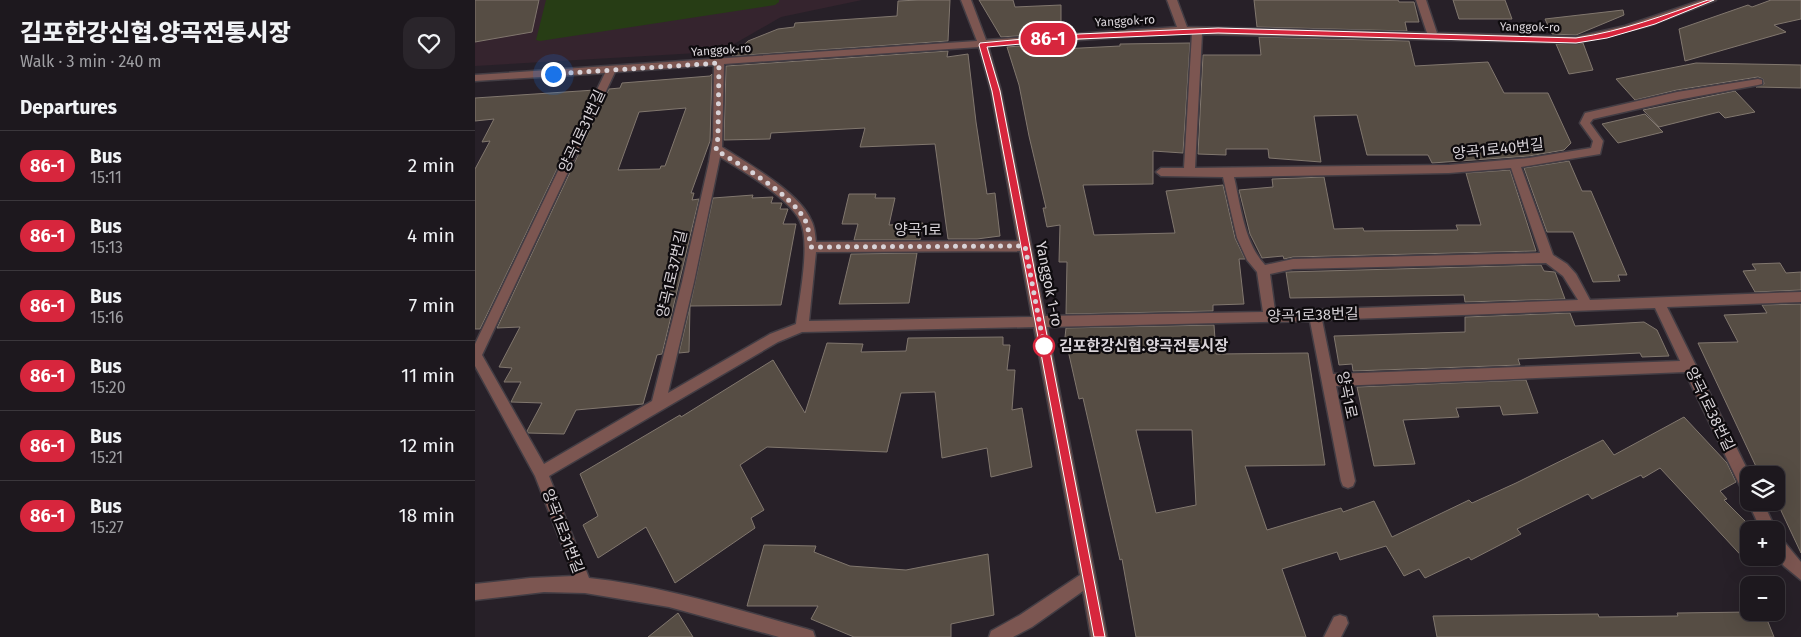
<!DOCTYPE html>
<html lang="en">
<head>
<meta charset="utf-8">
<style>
	:root { --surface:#1d181e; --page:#2a252b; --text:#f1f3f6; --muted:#a0a0a4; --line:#3b373c }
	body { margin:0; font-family:"Fira Sans","Noto Sans KR",sans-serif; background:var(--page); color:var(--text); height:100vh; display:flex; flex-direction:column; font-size:19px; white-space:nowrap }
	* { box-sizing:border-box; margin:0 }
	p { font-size:16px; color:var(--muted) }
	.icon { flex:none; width:28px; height:28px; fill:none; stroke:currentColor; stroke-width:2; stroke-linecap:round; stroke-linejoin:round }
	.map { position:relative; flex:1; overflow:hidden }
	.details { display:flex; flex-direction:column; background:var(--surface); width:475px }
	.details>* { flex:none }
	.badge { padding:0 10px; border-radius:16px; font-size:18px; line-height:32px }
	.tools { position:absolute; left:1265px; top:466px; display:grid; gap:10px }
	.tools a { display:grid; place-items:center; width:45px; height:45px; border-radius:10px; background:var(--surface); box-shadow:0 5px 20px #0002,0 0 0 1px var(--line); font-size:25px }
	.you { position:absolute; width:25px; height:25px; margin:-12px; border:4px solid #fff; border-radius:50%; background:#1a73e8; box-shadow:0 0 0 8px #1a73e833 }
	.map>.badge { position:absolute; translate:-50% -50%; box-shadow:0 0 0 2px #fff }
	h2 { padding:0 20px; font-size:19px; line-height:45px }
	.round { display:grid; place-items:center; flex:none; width:52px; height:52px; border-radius:15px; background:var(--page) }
	.overview { display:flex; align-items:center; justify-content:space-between; height:85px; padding:0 20px }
	h1 { font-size:24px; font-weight:800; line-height:38px }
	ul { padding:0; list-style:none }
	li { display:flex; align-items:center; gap:15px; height:70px; padding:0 20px; border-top:1px solid var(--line) }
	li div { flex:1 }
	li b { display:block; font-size:19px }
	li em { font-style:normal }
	li .badge { min-width:55px; font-weight:700; text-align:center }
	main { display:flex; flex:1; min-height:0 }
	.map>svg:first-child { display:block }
</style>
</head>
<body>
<main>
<section class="details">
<div class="overview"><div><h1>김포한강신협.양곡전통시장</h1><p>Walk · 3 min · 240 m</p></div><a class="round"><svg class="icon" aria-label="heart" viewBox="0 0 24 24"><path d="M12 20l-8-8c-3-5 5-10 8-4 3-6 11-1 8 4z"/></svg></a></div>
<h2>Departures</h2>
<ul>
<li><span class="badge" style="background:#d7263d;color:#fff">86-1</span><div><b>Bus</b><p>15:11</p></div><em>2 min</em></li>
<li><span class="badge" style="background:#d7263d;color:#fff">86-1</span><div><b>Bus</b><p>15:13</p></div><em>4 min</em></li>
<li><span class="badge" style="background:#d7263d;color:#fff">86-1</span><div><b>Bus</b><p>15:16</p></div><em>7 min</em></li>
<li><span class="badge" style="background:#d7263d;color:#fff">86-1</span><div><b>Bus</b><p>15:20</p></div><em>11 min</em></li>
<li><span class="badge" style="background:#d7263d;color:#fff">86-1</span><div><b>Bus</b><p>15:21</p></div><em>12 min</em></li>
<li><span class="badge" style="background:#d7263d;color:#fff">86-1</span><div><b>Bus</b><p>15:27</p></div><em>18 min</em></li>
</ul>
</section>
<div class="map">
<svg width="1326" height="637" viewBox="0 0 1326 637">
	<rect width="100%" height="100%" fill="#272028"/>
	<path fill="#35242e" d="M0 0H387L306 17 259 44 257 51 0 66Z"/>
	<path fill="#273d15" d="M71 0H304V2L300 5 65 41 61 40Z"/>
	<g fill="#564d44" stroke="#81776e" fill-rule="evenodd">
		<path d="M0 0H64L57 32 0 42Z"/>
		<path d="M444 0H475L473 41 257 56 273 41 303 29 319 27 320 23 422 16 423 1Z"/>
		<path d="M504 0H538L540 7 586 5V33L526 37Z"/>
		<path d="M779 0H923L924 2H939L944 22H930L932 31 782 27Z"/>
		<path d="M978 0H1030L1037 19H984Z"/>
		<path d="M1296 0H1326V19L1299 25 1311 32 1210 61 1204 29 1273 5 1277 7Z"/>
		<path d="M1148 10 1149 15 1101 35 1077 34 1070 19Z"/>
		<path d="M784 37 934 41 940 66 1013 62 1029 93H1073L1096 143 1089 150 1054 156 957 163 953 155H892L882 115 839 116 846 162 794 158 793 149H751V155L723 154 728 55H786Z"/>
		<path d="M586 43V49L645 46V44L715 43 708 153 678 151V184L608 185 619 235 700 233 691 191 748 185 760 238 770 259H764L769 304 738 305V311L591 314 592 262H584L585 225 572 227 568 208H571L554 136 544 85 532 47Z"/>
		<path d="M1108 43 1118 70 1094 74 1081 44Z"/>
		<path d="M473 51 472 57 493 54 501 122 512 194 520 193 525 236 502 239H473L460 144 385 147 390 128 296 133 295 139 249 140 251 66Z"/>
		<path d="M1221 63 1326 65V88L1281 87 1289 84 1288 79 1283 77 1202 90 1160 100 1141 79Z"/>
		<path d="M237 74 235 141 216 193H219L217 200 224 199 187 354 182 355 168 404 101 410 89 434 53 433 52 431 67 403 36 402 46 382H29L37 368 24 367 45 327 22 328 134 89 145 88 147 83 235 76ZM211 108 190 166H186L185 169 143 170 164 112Z"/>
		<path d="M120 90 5 329H0V169L15 141 7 142 19 119 0 121V98Z"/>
		<path d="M1260 91 1280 112 1250 118 1244 112 1184 127 1168 110Z"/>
		<path d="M1170 114 1188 132 1143 143 1127 124Z"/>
		<path d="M1094 161 1107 191H1116L1152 275H1143L1145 281 1118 282 1098 232H1072L1049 168Z"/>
		<path d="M1035 170 1061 251 818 257 809 259 808 256 787 258 775 234 764 190 798 187 797 179 849 177 859 229 888 228 889 231 983 230 981 225H1006L991 173Z"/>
		<path d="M374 194H401L400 198H420L414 225 448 223 445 240H379L383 224H367Z"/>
		<path d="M278 195 277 198 298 197 296 203H307L305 209H313L308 224H321L306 305 215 306 238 198Z"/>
		<path d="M442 253 434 303 364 304 376 254Z"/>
		<path d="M1305 263 1311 273 1326 272V290L1280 292 1268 271 1281 270 1277 264Z"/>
		<path d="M1066 265 1069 271 1080 272 1090 299 990 302 989 295 815 298 811 272Z"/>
		<path d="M1326 304V553L1301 500V475H1285L1223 343 1263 342 1249 315 1292 313 1287 305Z"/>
		<path d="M215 306 214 352 204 353Z"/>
		<path d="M1095 313 1100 326 1169 322 1182 330 1194 356 1167 357 1165 353 1043 359 1045 365 878 371 877 364 864 365 859 336 990 332V317Z"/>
		<path d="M739 325 741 354 833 353 850 465 770 466 792 530 866 508 868 512 899 501 917 537 994 500 997 503 1041 483 1128 440 1139 455 1209 417 1252 463 1261 482 1245 491 1252 499 1249 500 1274 525V564L1185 468 1168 478 1166 475 1117 499 1113 494 1042 529 1046 534 996 560 994 557 950 578 944 569 929 576 911 546 865 560 862 552 807 569 831 637H661L647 559 645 560 608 398 604 399 590 337 591 328ZM661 430H717L721 505 681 513Z"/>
		<path d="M528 337V345H535L532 370H540L537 410 547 408 557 467 516 477 512 448 467 458 460 392 426 393 412 452 292 447 265 465 289 510 276 518 280 528 200 583 171 527 123 558 108 525 123 516 105 474 205 415 206 417 298 360 330 413 352 343 388 344 386 352 431 351 433 338Z"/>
		<path d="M1051 380 1063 413 1028 415 1025 406 981 408 984 417 928 420 940 464 899 466 882 387Z"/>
		<path d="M289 545 341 546 339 552 375 566 431 570 513 554 519 615 476 624V637H379L336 619 343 606H272Z"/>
		<path d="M1274 612H1289L1299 637H962L958 616 1123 614 1124 617 1203 616 1202 613Z"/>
		<path d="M203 613 218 637H173Z"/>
	</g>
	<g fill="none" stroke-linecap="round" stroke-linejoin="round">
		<g stroke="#433d44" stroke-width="3">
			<g id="minor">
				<path d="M486 0H496L511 40 702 27 692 0H702L712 27 952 33 941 0H951L962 33 1101 37 1150 26 1227 0H1241L1173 26 1101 43 727 34 720 168 974 165 1054 158 1116 148 1118 141 1105 123 1110 113 1202 92 1283 79 1287 80V84L1283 85 1202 100 1118 119 1115 123 1128 141 1125 154 1046 167 1078 255 1092 264 1101 274 1115 300 1326 292V302L1192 307 1275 475 1274 496 1269 494 1210 372 861 386 880 481 878 486 873 488 868 486 866 481 835 321 572 327 632 637H616L608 591 557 627 538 637H514L516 631 545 615 605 575 559 327 327 332 303 342 74 476 114 578C189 586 260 609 332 629L338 631 340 637H304L194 607 110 593 69 592 0 600V584L55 578 99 576 60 476 0 366V344L130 73 0 81V75L502 41ZM708 33H717L709 168H686L681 172 686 176 748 177 762 238 772 260 782 272 788 312 570 316 526 91 513 46ZM504 47 516 91 543 241 341 242C340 235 340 227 336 220 324 192 272 163 247 147L249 64ZM239 65 238 137 234 162 207 282 177 401 69 464 7 355 140 72ZM245 157C268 171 314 198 325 221 336 242 324 300 321 324L295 334 193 393 219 282ZM1036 168 1065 253 818 259 790 265C769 242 766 207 759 177L974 173ZM545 251 557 317 334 321 341 252ZM1071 263 1088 276 1103 300 800 311 795 274 818 269ZM1180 308 1205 361 858 374 847 320Z"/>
				<path d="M1274 500V502H1288L1301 530H1286L1273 502Z"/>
				<path d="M1301 536 1306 538 1326 562V580L1309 566 1301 556Z"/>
				<path d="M865 615 871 617 873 623 866 637H849L859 617Z"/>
			</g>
		</g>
		<use href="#minor" fill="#7c5651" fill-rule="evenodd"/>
	</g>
	<path fill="#d7263d" stroke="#fff" d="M1233 0H1239L1180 24 1132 38 1101 43 743 33 604 39 512 47 525 91 630 637H619L517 91 504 45 505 43 604 34 743 28 1101 38C1148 31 1190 15 1233 0Z"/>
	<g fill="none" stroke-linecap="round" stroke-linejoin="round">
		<path stroke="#d8d3d8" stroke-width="5" stroke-dasharray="0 9" d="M78 74 244 63 243 137 241 150C267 166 316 194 330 220 334 227 334 239 336 247L550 246 569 346"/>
	</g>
	<circle fill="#fff" stroke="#d7263d" stroke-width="2.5" cx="569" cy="346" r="10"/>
	<g text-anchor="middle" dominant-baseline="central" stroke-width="4.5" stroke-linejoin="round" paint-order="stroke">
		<g font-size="12" fill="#d8d3d8" stroke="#0e0b0e">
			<text transform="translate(650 21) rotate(-3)">Yanggok-ro</text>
			<text transform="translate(1055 27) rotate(1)">Yanggok-ro</text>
			<text transform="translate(246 50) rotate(-4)">Yanggok-ro</text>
		</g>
		<g font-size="15" fill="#d8d3d8" stroke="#0e0b0e">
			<text transform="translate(107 131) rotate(-65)">양곡1로31번길</text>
			<text transform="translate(1023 149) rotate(-6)">양곡1로40번길</text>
			<text x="443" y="230">양곡1로</text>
			<text transform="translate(197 274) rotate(-77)">양곡1로37번길</text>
			<text transform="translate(574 284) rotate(79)">Yanggok 1-ro</text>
			<text transform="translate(838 315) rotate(-2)">양곡1로38번길</text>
			<text transform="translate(872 395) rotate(78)">양곡1로</text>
			<text transform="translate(1235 409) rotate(64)">양곡1로38번길</text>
			<text transform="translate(88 531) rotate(69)">양곡1로31번길</text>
		</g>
		<g font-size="15" font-weight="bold" fill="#d8d3d8" stroke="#0e0b0e" text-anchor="start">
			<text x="584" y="346">김포한강신협.양곡전통시장</text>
		</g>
	</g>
</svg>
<div class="tools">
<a><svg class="icon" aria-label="layers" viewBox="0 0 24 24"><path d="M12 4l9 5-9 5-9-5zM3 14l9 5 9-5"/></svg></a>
<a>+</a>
<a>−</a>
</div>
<div class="you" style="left:78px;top:74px"></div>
<b class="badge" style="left:573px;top:39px;background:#d7263d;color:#fff">86-1</b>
</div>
</main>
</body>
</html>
